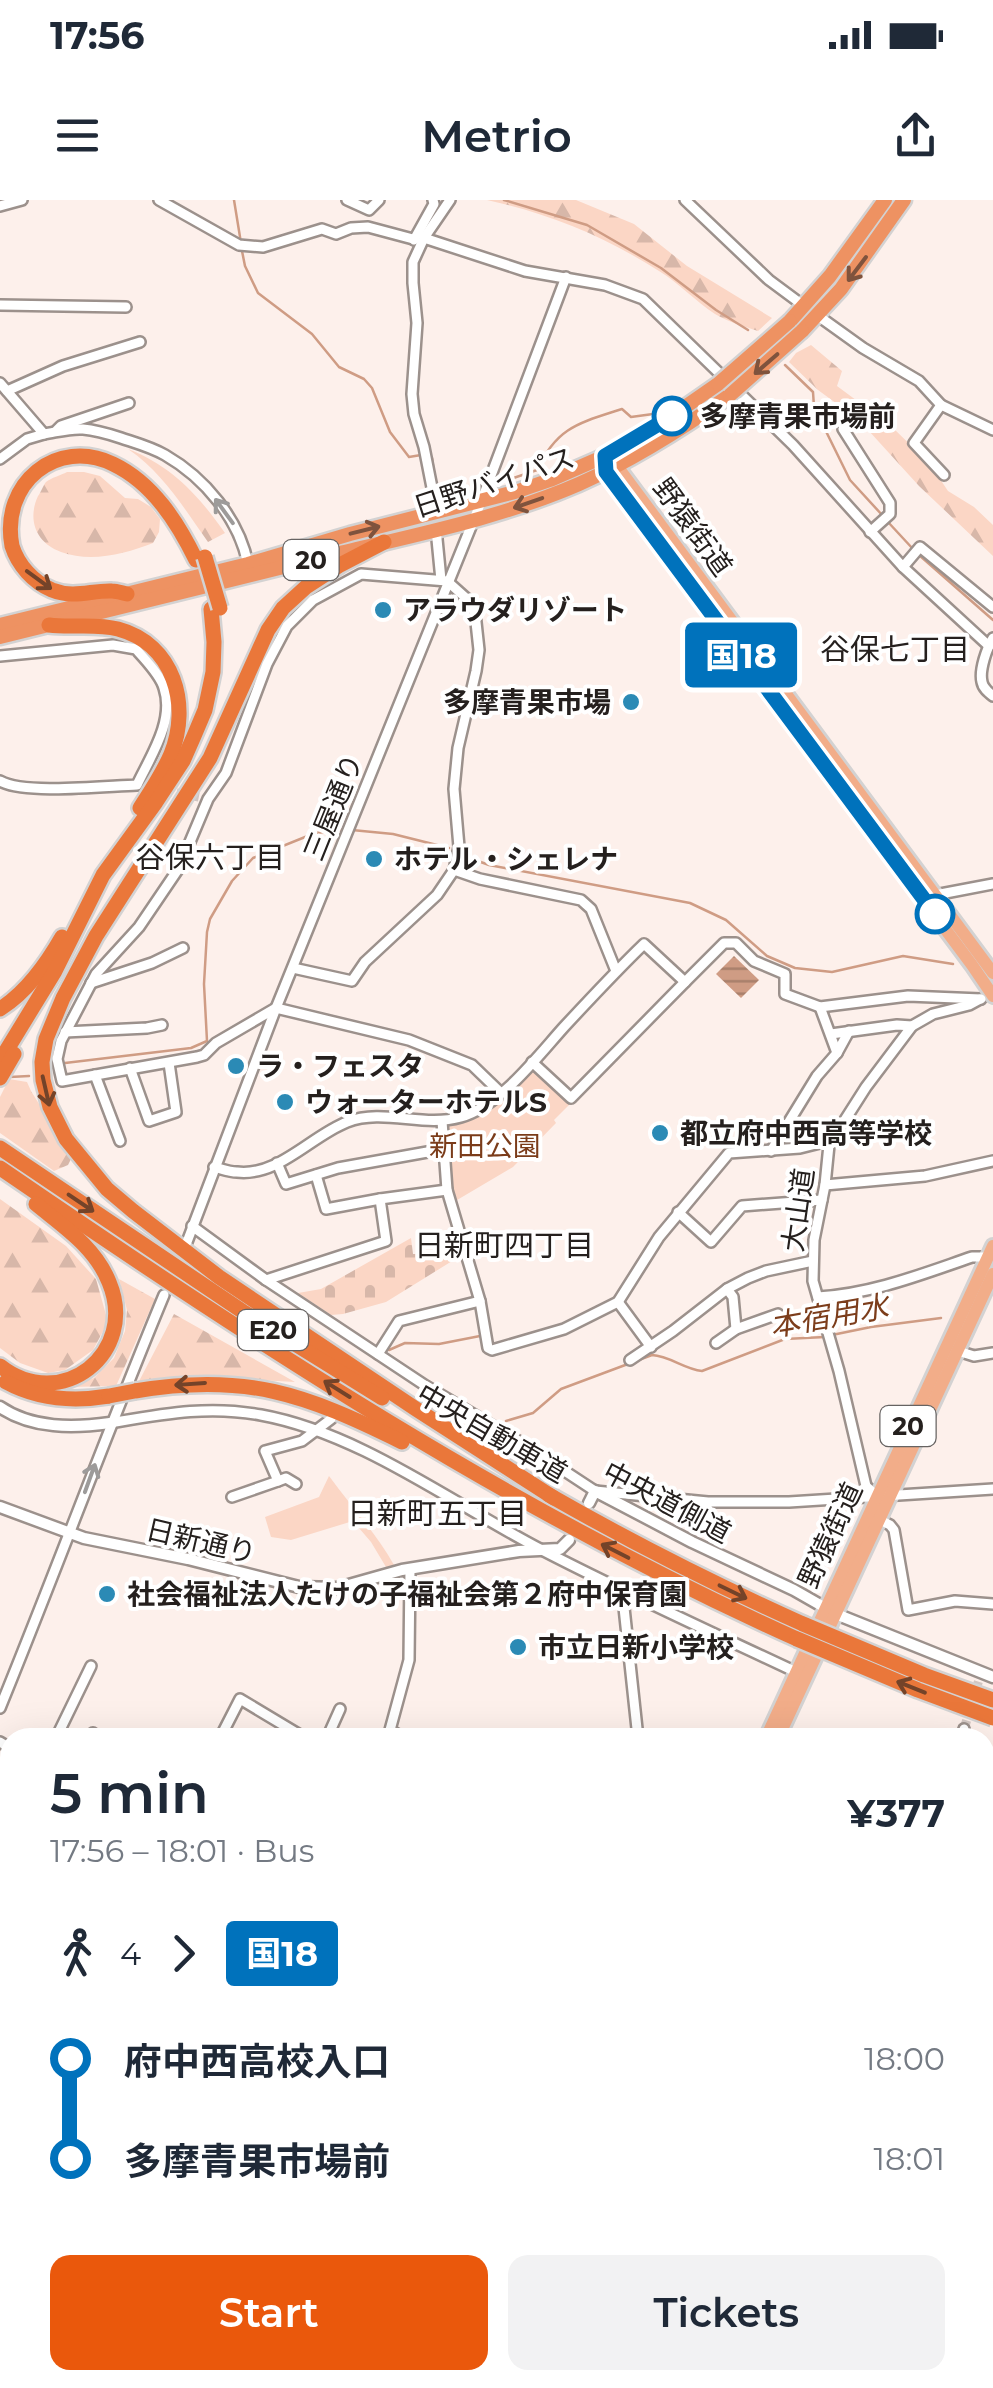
<!DOCTYPE html>
<html lang="en">
<head>
<meta charset="utf-8">
<style>
	:root { --surface:#fff; --page:#f2f2f3; --text:#1f2937; --muted:#747a83; --accent:#ea580c }
	body { margin:0; font-family:Montserrat,"Noto Sans JP",sans-serif; background:var(--page); color:var(--text); height:100vh; display:flex; flex-direction:column; font-size:38px; white-space:nowrap }
	* { box-sizing:border-box; margin:0 }
	p { font-size:32px; color:var(--muted) }
	.icon { flex:none; width:55px; height:55px; fill:none; stroke:currentColor; stroke-width:2; stroke-linecap:round; stroke-linejoin:round }
	.map { position:relative; flex:1; overflow:hidden }
	.sheet { position:absolute; left:0px; top:1528px; width:995px; height:662px; display:flex; flex-direction:column; background:var(--surface); border-radius:30px 30px 0 0; box-shadow:0 10px 40px #0002 }
	.sheet>* { flex:none }
	.badge { padding:0 20px; border-radius:8px; font-size:35px; line-height:65px }
	.map>.badge { position:absolute; translate:-50% -50%; box-shadow:0 0 0 5px #fff }
	.legs { display:flex; align-items:center; gap:15px; height:110px; padding:0 50px; font-size:32px }
	.legs p { margin-inline-start:auto }
	.summary { display:flex; align-items:center; justify-content:space-between; height:170px; padding:0 50px }
	h1 { font-size:55px; font-weight:600; line-height:75px }
	.primary-button { display:flex; gap:20px; margin-top:auto; padding:20px 50px }
	.primary-button a { flex:1; height:115px; border-radius:20px; background:var(--accent); color:#fff; font-size:40px; font-weight:600; line-height:115px; text-align:center }
	.primary-button a+a { background:var(--page); color:var(--text) }
	ul { padding:0 50px; list-style:none }
	li { display:flex; align-items:center; gap:35px; height:100px; font-size:38px }
	li i { display:grid; place-items:center; width:15px; height:100%; margin:0 12px; background:currentColor }
	li i::after { content:''; width:25px; height:25px; margin:-12px; border:8px solid; border-radius:50%; background:var(--surface) }
	li p { margin-inline-start:auto }
	li:first-child i { background:linear-gradient(#0000 50%,currentColor 0) }
	li:last-child i { background:linear-gradient(currentColor 50%,#0000 0) }
	.status { display:flex; justify-content:space-between; align-items:center; height:70px; padding:0 50px; background:var(--surface); direction:ltr }
	.status svg { height:28px; fill:currentColor }
	header { display:flex; justify-content:space-between; align-items:center; height:130px; padding:0 50px; background:var(--surface); font-size:45px; font-weight:600 }
	.map>svg:first-child { display:block }
</style>
</head>
<body>
<div class="status"><b>17:56</b><svg viewBox="0 0 49 12"><path d="M0 12V9h3v3zM5 12V6h3v6zM10 12V3h3v9zM15 12V0h3v12zM26 1h20v11H26zM47 4h2v5h-2z"/></svg></div>
<header><svg class="icon" aria-label="menu" viewBox="0 0 24 24"><path d="M4 6h16M4 12h16M4 18h16"/></svg>Metrio<svg class="icon" aria-label="share" viewBox="0 0 24 24"><path d="M12 15V3M7 8l5-5 5 5M5 13v7h14v-7"/></svg></header>
<div class="map">
<svg width="993" height="2188" viewBox="0 0 993 2188">
	<defs>
		<pattern id="forest-firs" width="22" height="20" patternUnits="userSpaceOnUse" patternTransform="scale(2.5)"><rect width="22" height="20" fill="#fbd6c5"/><path d="M5 1l3.5 6h-7zM16 11l3.5 6h-7z" fill="#d7b7a9"/></pattern>
		<pattern id="cemetery-stones" width="16" height="16" patternUnits="userSpaceOnUse" patternTransform="scale(2.5)"><rect width="16" height="16" fill="#fbd6c5"/><path d="M2 7V4a2 2 0 0 1 4 0v3zM10 15v-3a2 2 0 0 1 4 0v3z" fill="#d7b7a9"/></pattern>
		<pattern id="water-rules" width="6" height="5" patternUnits="userSpaceOnUse" patternTransform="scale(2.5)"><rect width="6" height="5" fill="#cf9c84"/><path d="M0 2.5h6" fill="none" stroke="#a87f6b"/></pattern>
	</defs>
	<rect width="100%" height="100%" fill="#fdf0eb"/>
	<g fill="#fbd6c5">
		<path d="M526 869H533L570 904 554 920 556 923 513 967 452 1003 446 932 450 924 478 914Z"/>
		<path d="M329 1276C351 1306 376 1333 394 1365L386 1367 371 1342 353 1321 291 1340 271 1337 265 1317 319 1297Z"/>
	</g>
	<g fill="url(#forest-firs)">
		<path d="M487 0H576L634 24 687 66 772 118 758 131C743 126 728 122 715 114 695 101 679 83 659 71 604 36 550 14 487 0Z"/>
		<path d="M811 145 842 171 837 186 891 226 930 264 948 291 974 307 993 325V356L919 286 859 220 818 190 789 162 796 153Z"/>
		<path d="M128 249C172 266 199 296 225 333L208 342C183 307 164 274 128 249Z"/>
		<path d="M67 272H84L100 276 125 298 138 299 151 307 160 319 159 332 153 343C125 354 91 363 61 352 36 343 27 320 38 296 40 294 44 284 46 282 51 278 61 275 67 272Z"/>
		<path d="M9 879 27 882 31 891 72 957 68 965 54 971 0 933V897Z"/>
		<path d="M0 999 66 1046 96 1079 108 1122 93 1150 65 1170 48 1173 20 1163 0 1148Z"/>
		<path d="M119 1079 155 1099 116 1186 70 1187 94 1178 114 1158 125 1131 127 1110Z"/>
		<path d="M174 1114 295 1182 219 1178 136 1187Z"/>
	</g>
	<path fill="url(#cemetery-stones)" d="M411 1038 413 1054H455L457 1058 386 1102 343 1114 331 1115 298 1093 321 1089Z"/>
	<path fill="url(#water-rules)" d="M734 756 759 780 741 798 716 774Z"/>
	<g fill="none" stroke-linecap="round" stroke-linejoin="round">
		<g stroke="#cf9c84" stroke-width="2.5">
			<path d="M234 0 241 43"/>
			<path d="M504 0 587 25 661 68 716 110 748 130"/>
			<path d="M242 51 245 66 258 93 312 134 339 167 364 179 372 188 390 232 409 257 421 255"/>
			<path d="M785 165 813 192 814 207 850 280 883 316"/>
			<path d="M432 258 435 281"/>
			<path d="M493 285 537 270C557 227 579 223 622 209L631 217 653 214"/>
			<path d="M440 297 478 290"/>
			<path d="M888 322 913 349"/>
			<path d="M919 355 993 420"/>
			<path d="M352 630 393 634 449 648"/>
			<path d="M464 656 489 665 690 703 726 720 767 756 795 768 832 772 903 756 953 764"/>
			<path d="M65 863 191 848 207 841 204 784 207 732 210 719 232 681 253 658 315 633 344 630"/>
			<path d="M10 877 29 876"/>
			<path d="M832 1135 871 1127 941 1118"/>
			<path d="M389 1150 405 1143 439 1144 480 1136"/>
			<path d="M506 1221 533 1213 561 1189 652 1155C670 1156 684 1169 702 1171L785 1139 825 1137"/>
			<path d="M985 1558 993 1552"/>
			<path d="M985 1954 993 1956"/>
			<path d="M985 2001 993 2004"/>
		</g>
		<g stroke="#d2c6c2" stroke-width="9" stroke-dasharray="9 4.5" stroke-linecap="butt">
			<path d="M137 585 208 599"/>
			<path d="M964 1529 981 1473"/>
		</g>
		<g stroke="#9c918c" stroke-width="14">
			<g id="minor">
				<path d="M159 0 239 45 263 47 322 29 336 34 351 28 368 27 413 39"/>
				<path d="M347 0 369 10 379 0"/>
				<path d="M685 0 769 80 804 106"/>
				<path d="M0 6 22 0"/>
				<path d="M424 38 525 71 605 85 643 99 793 245 903 367 920 347 993 407"/>
				<path d="M414 40 434 4 433 0"/>
				<path d="M0 105 126 107"/>
				<path d="M817 115 863 148 919 181 941 205 993 230"/>
				<path d="M0 183 44 234 27 239 0 259"/>
				<path d="M7 191 63 166 140 142"/>
				<path d="M941 205 914 243 944 275"/>
				<path d="M843 229 890 303V314L870 332"/>
				<path d="M57 230 61 226 129 203"/>
				<path d="M44 234C57 232 70 228 83 229 96 230 109 234 121 238 136 243 151 247 165 255 205 278 239 319 248 364"/>
				<path d="M437 313 424 247 414 214 412 194 417 123 413 83V62L424 38 450 0"/>
				<path d="M436 329 441 380"/>
				<path d="M903 367 989 446"/>
				<path d="M993 438C987 448 979 470 982 482 983 488 988 492 993 496"/>
				<path d="M0 456 113 445 136 449C145 460 160 474 164 488 175 521 150 557 137 585 106 586 24 595 0 581"/>
				<path d="M454 670 480 679 581 700 591 709 616 771"/>
				<path d="M935 695 993 684"/>
				<path d="M293 768 352 781 365 762 437 695 454 670 459 647 454 589 458 548 476 471 479 450 475 413 466 398 447 381 361 374 313 400 287 426 267 464 226 573 208 599 179 668 139 727 96 774 61 841 57 859 62 881 197 857 204 855 216 843 276 808 409 840 472 865 501 893"/>
				<path d="M91 783 152 763 183 748"/>
				<path d="M820 807 837 853"/>
				<path d="M65 832 147 828 162 825"/>
				<path d="M831 834 897 825 912 826"/>
				<path d="M532 862 571 898 685 782"/>
				<path d="M130 868 149 921 176 912 169 863"/>
				<path d="M95 875 120 941"/>
				<path d="M442 921 447 990 480 1101 488 1148 492 1150 564 1129 618 1102 659 1037 729 953 800 948 832 940"/>
				<path d="M771 951 817 876 837 853 849 831"/>
				<path d="M277 963 286 984 338 968 444 949"/>
				<path d="M214 967C222 969 229 972 237 972 278 977 311 936 347 922 384 908 423 928 461 917 500 906 537 857 564 827 590 799 616 771 644 744L685 782 724 743H736L754 761 785 774V794L820 807 908 796 981 799"/>
				<path d="M316 975 326 1009 380 999"/>
				<path d="M825 985 925 976 993 961"/>
				<path d="M678 1012 711 1042 742 1006 822 1000"/>
				<path d="M192 1026 266 1080 426 1186 525 1245 595 1291 708 1302H789L993 1289"/>
				<path d="M187 1042 276 808 481 302 566 77"/>
				<path d="M266 1080 386 1041 380 999 447 990"/>
				<path d="M727 1089 733 1097 736 1129"/>
				<path d="M818 1097C872 1094 922 1074 972 1057H988"/>
				<path d="M618 1102 651 1147"/>
				<path d="M716 1143 736 1129 778 1114"/>
				<path d="M958 1151 974 1156 993 1153"/>
				<path d="M378 1154 399 1121 480 1101"/>
				<path d="M630 1160 673 1131 727 1089 748 1078 766 1071 813 1061"/>
				<path d="M110 1223C163 1214 208 1205 261 1215 360 1233 453 1304 542 1350 625 1393 711 1432 796 1472"/>
				<path d="M278 1281 286 1278 296 1284"/>
				<path d="M876 1295 866 1286 839 1171 813 1081 814 1040 825 985 829 945 866 887 912 826 933 814 969 805 980 799"/>
				<path d="M232 1297 278 1281 265 1251 302 1241 331 1219"/>
				<path d="M880 1320 890 1325 894 1330 908 1410 955 1401 993 1404"/>
				<path d="M622 1389 638 1538"/>
				<path d="M0 1508C56 1371 107 1232 164 1095"/>
				<path d="M56 1538 91 1466"/>
				<path d="M91 1538 93 1533"/>
				<path d="M220 1538 240 1499 305 1538"/>
				<path d="M327 1538 340 1509"/>
				<path d="M404 1538 390 1530 409 1460 410 1369"/>
				<path d="M962 1538 964 1529"/>
				<path d="M0 1542 10 1548"/>
				<path d="M985 1588 993 1591"/>
				<path d="M0 1714 10 1715"/>
				<path d="M985 1795 993 1792"/>
				<path d="M0 1953 10 1951"/>
				<path d="M985 2071 993 2074"/>
				<path d="M0 2106 10 2111"/>
				<path d="M985 2124 993 2126"/>
				<path d="M193 2180 209 2188 213 2180"/>
				<path d="M626 2180 629 2188"/>
				<path d="M105 2188 109 2180"/>
				<path d="M467 2188 485 2180"/>
				<path d="M510 2188V2180"/>
			</g>
		</g>
		<g stroke="#9c918c" stroke-width="15">
			<g id="tertiary">
				<path d="M0 1207C32 1229 74 1228 110 1223"/>
				<path d="M589 1303 595 1291 692 1342 794 1390 836 1414 993 1477"/>
				<path d="M0 1307 84 1338 188 1359 299 1387 338 1388 402 1370 519 1351 560 1349 569 1340"/>
			</g>
		</g>
		<g stroke="#d3d2d2" stroke-width="18">
			<g id="primary">
				<path d="M611 260 617 266 993 773"/>
				<path d="M605 263 606 272 622 295 972 765 993 796"/>
				<path d="M766 1538 993 1046"/>
				<path d="M778 1538 993 1074"/>
				<path d="M0 1838 10 1845"/>
				<path d="M0 1856 10 1863"/>
				<path d="M558 2188 560 2180"/>
				<path d="M572 2188 574 2180"/>
			</g>
		</g>
		<g stroke="#d3d2d2" stroke-width="19">
			<g id="trunk">
				<path d="M790 121 830 76 885 0"/>
				<path d="M802 131 841 89 904 0"/>
				<path d="M0 425 248 364 350 334 515 292 550 280 605 256 672 216 718 184"/>
				<path d="M0 437C110 409 221 382 332 355 414 335 501 318 579 284 633 260 682 229 730 195"/>
			</g>
		</g>
		<g stroke="#d3d2d2" stroke-width="20">
			<g id="motorway">
				<path d="M384 342 340 365 306 387 283 408 268 430 210 558 96 736 63 798 46 839 42 862 43 880 50 907 66 939 107 989 133 1011 219 1077 416 1209 554 1298"/>
				<path d="M127 394C122 393 117 391 112 391 91 390 75 399 52 390 33 382 18 365 12 346 0 283 57 237 113 264 153 283 178 323 196 360"/>
				<path d="M49 425C72 428 95 423 118 429 174 444 191 505 171 554 163 573 151 591 140 608"/>
				<path d="M0 809C27 792 46 765 62 737"/>
				<path d="M0 861 55 771 103 675 156 602 183 561 194 536 205 510 213 472 214 442 211 409"/>
				<path d="M0 878 14 854"/>
				<path d="M0 948 242 1111 382 1198"/>
				<path d="M0 968C255 1143 514 1312 797 1439"/>
				<path d="M0 1166C61 1214 139 1153 109 1082 95 1047 64 1027 36 1004"/>
				<path d="M6 1182C39 1200 73 1202 109 1196"/>
				<path d="M135 1191C245 1172 305 1194 402 1242"/>
				<path d="M549 1295C631 1342 716 1385 803 1424"/>
			</g>
		</g>
		<use href="#minor" stroke="#fff" stroke-width="9"/>
		<use href="#tertiary" stroke="#fff" stroke-width="10"/>
		<use href="#primary" stroke="#f2ad89" stroke-width="12"/>
		<use href="#trunk" stroke="#ee9262" stroke-width="14"/>
		<use href="#motorway" stroke="#ea773a" stroke-width="15"/>
		<g stroke="#d3d2d2" stroke-width="19" stroke-linecap="butt">
			<g id="trunk-bridge">
				<path d="M718 184 790 121"/>
				<path d="M730 195 802 131"/>
			</g>
		</g>
		<g stroke="#d3d2d2" stroke-width="20" stroke-linecap="butt">
			<g id="motorway-bridge">
				<path d="M205 357 220 408"/>
				<path d="M109 1196 135 1191"/>
				<path d="M803 1424 924 1475 993 1500"/>
				<path d="M797 1439 918 1490 993 1518"/>
			</g>
		</g>
		<use href="#trunk-bridge" stroke="#ee9262" stroke-width="14"/>
		<use href="#motorway-bridge" stroke="#ea773a" stroke-width="15"/>
	</g>
	<defs><path id="oneway-shaft" d="M-6 0H5M1.5-3L5.5 0L1.5 3" fill="none" stroke-width="1.6" stroke-linecap="round" stroke-linejoin="round" transform="scale(2.5)"/></defs>
	<g stroke="#7f533d">
		<use href="#oneway-shaft" transform="translate(857 69) rotate(127)"/>
		<use href="#oneway-shaft" transform="translate(766 164) rotate(139)"/>
		<use href="#oneway-shaft" transform="translate(528 303) rotate(161)"/>
		<use href="#oneway-shaft" transform="translate(365 330) rotate(-14)"/>
	</g>
	<g stroke="#9d9b9a">
		<use href="#oneway-shaft" transform="translate(224 311) rotate(-126)"/>
		<use href="#oneway-shaft" transform="translate(90 1278) rotate(-70)"/>
	</g>
	<g stroke="#744329">
		<use href="#oneway-shaft" transform="translate(39 380) rotate(36)"/>
		<use href="#oneway-shaft" transform="translate(46 891) rotate(77)"/>
		<use href="#oneway-shaft" transform="translate(81 1003) rotate(34)"/>
		<use href="#oneway-shaft" transform="translate(190 1184) rotate(176)"/>
		<use href="#oneway-shaft" transform="translate(337 1189) rotate(-148)"/>
		<use href="#oneway-shaft" transform="translate(615 1351) rotate(-153)"/>
		<use href="#oneway-shaft" transform="translate(733 1392) rotate(26)"/>
		<use href="#oneway-shaft" transform="translate(911 1487) rotate(-158)"/>
	</g>
	<g fill="none" stroke-linecap="round" stroke-linejoin="round">
		<g stroke="#fff" stroke-width="22">
			<path id="line-1" d="M672 216 605 256 606 272 935 714"/>
		</g>
		<use href="#line-1" stroke="#0072bc" stroke-width="15"/>
	</g>
	<g fill="#fff" stroke="#0072bc" stroke-width="5">
		<circle cx="672" cy="216" r="18"/>
		<circle cx="935" cy="714" r="18"/>
	</g>
	<g fill="#2b8ab5" stroke="#fff" stroke-width="4">
		<circle cx="383" cy="410" r="10"/>
		<circle cx="631" cy="502" r="10"/>
		<circle cx="374" cy="659" r="10"/>
		<circle cx="236" cy="866" r="10"/>
		<circle cx="285" cy="902" r="10"/>
		<circle cx="660" cy="933" r="10"/>
		<circle cx="107" cy="1394" r="10"/>
		<circle cx="518" cy="1447" r="10"/>
	</g>
	<g text-anchor="middle" dominant-baseline="central" stroke-width="8" stroke-linejoin="round" paint-order="stroke">
		<g fill="#fff" stroke="#666362" stroke-width="2.5">
			<rect x="283.5" y="340" width="55" height="40" rx="8"/>
			<rect x="238" y="1110" width="70" height="40" rx="8"/>
			<rect x="880.5" y="1206" width="55" height="40" rx="8"/>
		</g>
		<g font-size="25" font-weight="bold" fill="#25201e">
			<text x="311" y="360">20</text>
			<text x="273" y="1130">E20</text>
			<text x="908" y="1226">20</text>
		</g>
		<g font-size="28" font-weight="bold" fill="#25201e" stroke="#fff" text-anchor="start">
			<text x="700" y="216">多摩青果市場前</text>
		</g>
		<g font-size="28" fill="#25201e" stroke="#fff">
			<text transform="translate(494 282) rotate(-18)">日野バイパス</text>
			<text transform="translate(693 327) rotate(54)">野猿街道</text>
			<text transform="translate(333 607) rotate(-68)">三屋通り</text>
			<text transform="translate(798 1010) rotate(-82)">大山道</text>
			<text transform="translate(492 1233) rotate(30)">中央自動車道</text>
			<text transform="translate(667 1302) rotate(28)">中央道側道</text>
			<text transform="translate(830 1335) rotate(-65)">野猿街道</text>
			<text transform="translate(201 1341) rotate(13)">日新通り</text>
		</g>
		<g font-size="28" font-weight="bold" fill="#25201e" stroke="#fff" text-anchor="start">
			<text x="403" y="410">アラウダリゾート</text>
			<text x="611" y="502" text-anchor="end">多摩青果市場</text>
			<text x="394" y="659">ホテル・シェレナ</text>
			<text x="256" y="866">ラ・フェスタ</text>
			<text x="305" y="902">ウォーターホテルS</text>
			<text x="680" y="933">都立府中西高等学校</text>
			<text x="127" y="1394">社会福祉法人たけの子福祉会第２府中保育園</text>
			<text x="538" y="1447">市立日新小学校</text>
		</g>
		<g font-size="28" fill="#7b3c1a" stroke="#fff">
			<text x="485" y="946">新田公園</text>
		</g>
		<g font-size="30" fill="#25201e" stroke="#fff">
			<text x="895" y="449">谷保七丁目</text>
			<text x="210" y="657">谷保六丁目</text>
			<text x="504" y="1045">日新町四丁目</text>
			<text x="437" y="1313">日新町五丁目</text>
		</g>
		<g font-size="30" font-style="italic" fill="#7c3d1b" stroke="#fff">
			<text transform="translate(829 1116) rotate(-10)">本宿用水</text>
		</g>
	</g>
</svg>
<b class="badge" style="left:741px;top:455px;background:#0072bc;color:#fff">国18</b>
<section class="sheet">
<div class="summary"><div><h1>5 min</h1><p>17:56 – 18:01 · Bus</p></div><b>¥377</b></div>
<div class="legs"><svg class="icon" aria-label="walk" viewBox="0 0 24 24"><circle cx="13" cy="4" r="2"/><path d="M13 8l-2 6 4 7M11 14l-3 7M7 12l3-4h3l4 4"/></svg>4<svg class="icon" aria-label="forward" viewBox="0 0 24 24"><path d="M9 5l7 7-7 7"/></svg><b class="badge" style="background:#0072bc;color:#fff">国18</b></div>
<ul>
<li><i style="color:#0072bc"></i><b>府中西高校入口</b><p>18:00</p></li>
<li><i style="color:#0072bc"></i><b>多摩青果市場前</b><p>18:01</p></li>
</ul>
<div class="primary-button"><a>Start</a><a>Tickets</a></div>
</section>
</div>
</body>
</html>
